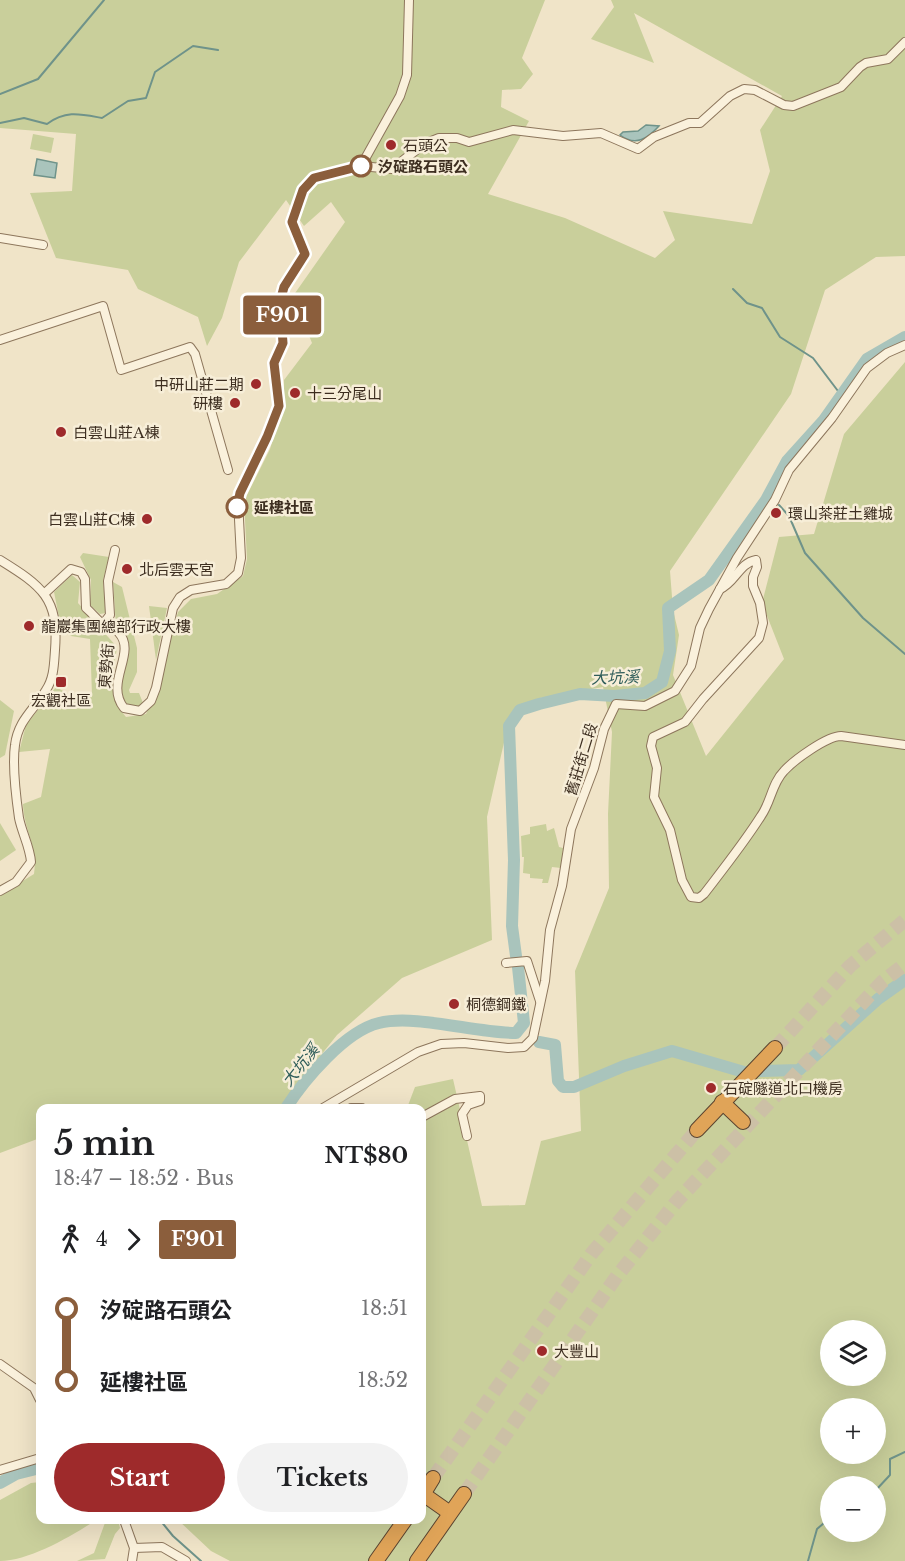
<!DOCTYPE html>
<html lang="en">
<head>
<meta charset="utf-8">
<style>
	:root { --surface:#fff; --page:#f2f2f2; --text:#202124; --muted:#757577; --accent:#9e2a2b }
	body { margin:0; font-family:"Libre Baskerville","Noto Sans TC",serif; background:var(--page); color:var(--text); height:100vh; display:flex; flex-direction:column; font-size:22px; white-space:nowrap }
	* { box-sizing:border-box; margin:0 }
	p { font-size:20px; color:var(--muted) }
	.icon { flex:none; width:33px; height:33px; fill:none; stroke:currentColor; stroke-width:2; stroke-linecap:round; stroke-linejoin:round }
	.map { position:relative; flex:1; overflow:hidden }
	.sheet { position:absolute; left:36px; top:1104px; width:390px; height:420px; display:flex; flex-direction:column; background:var(--surface); border-radius:12px; box-shadow:0 6px 24px #0002 }
	.sheet>* { flex:none }
	.badge { padding:0 12px; border-radius:4px; font-size:21px; line-height:39px }
	.controls { position:absolute; left:820px; top:1320px; display:grid; gap:12px }
	.controls a { display:grid; place-items:center; width:66px; height:66px; border-radius:50%; background:var(--surface); box-shadow:0 6px 24px #0002; font-size:30px }
	.map>.badge { position:absolute; translate:-50% -50%; box-shadow:0 0 0 3px #fff }
	.legs { display:flex; align-items:center; gap:9px; height:66px; padding:0 18px; font-size:20px }
	.legs p { margin-inline-start:auto }
	.headline { display:flex; align-items:center; justify-content:space-between; height:102px; padding:0 18px }
	h1 { font-size:33px; font-weight:800; line-height:45px }
	.action { display:flex; gap:12px; margin-top:auto; padding:12px 18px }
	.action a { flex:1; height:69px; border-radius:36px; background:var(--accent); color:#fff; font-size:24px; font-weight:800; line-height:69px; text-align:center }
	.action a+a { background:var(--page); color:var(--text) }
	ul { padding:0 18px; list-style:none }
	li { display:flex; align-items:center; gap:21px; height:72px; font-size:22px }
	li i { display:grid; place-items:center; width:9px; height:100%; margin:0 8px; background:currentColor }
	li i::after { content:''; width:15px; height:15px; margin:-8px; border:4px solid; border-radius:50%; background:var(--surface) }
	li p { margin-inline-start:auto }
	li:first-child i { background:linear-gradient(#0000 50%,currentColor 0) }
	li:last-child i { background:linear-gradient(currentColor 50%,#0000 0) }
	.map>svg:first-child { display:block }
</style>
</head>
<body>
<div class="map">
<svg width="905" height="1561" viewBox="0 0 905 1561">
	<rect width="100%" height="100%" fill="#f0e4c8"/>
	<g fill="#c9cf9b" fill-rule="evenodd">
		<path d="M0 0H545L522 58 533 74 521 89 502 90 501 107 529 121 488 194 565 218 655 258 675 240 663 211 752 224 770 171 760 130 782 96 634 13 654 63 591 39 614 7 611 0H905V256L876 257 825 290 791 394 670 571 673 610 679 635 673 675 706 756 784 659 762 603 779 537 814 534 844 434 905 362V1561H230L211 1551 178 1520H422V1108H407L415 1087 453 1079 482 1206 525 1205 541 1141 581 1131 575 971 609 888 608 814 612 732 603 687 540 698 508 725 487 817 492 940 402 978 337 1035 302 1079 286 1108H40V1138L0 1153V895L34 874C38 846 24 831 23 804L41 797 50 749 19 752 26 725 56 687 72 696 92 695 90 639 71 636 62 632 54 592 72 575 80 582 78 603 117 647C113 676 106 694 126 717L146 714 158 686 178 612 191 599 217 594 243 576 247 559 244 501 270 449 284 404V380L312 343 293 296 345 222 331 202 304 226 286 200 239 262 222 318 207 346 198 317 138 289 128 270 56 258 30 193 72 191 76 134 0 128ZM831 1330H876V1376H831ZM831 1408H876V1454H831ZM831 1486H876V1532H831Z"/>
		<path d="M33 134 54 138 51 153 30 149Z"/>
		<path d="M83 553 109 557 103 581 106 613 100 614 90 605 91 580 80 557Z"/>
		<path d="M113 582 122 587 137 648V672L129 690 130 693H139L143 703 138 708H130L120 694 129 648 116 626Z"/>
		<path d="M149 606 167 608 156 660Z"/>
		<path d="M0 700 14 711 5 755 0 758Z"/>
		<path d="M0 823 16 850 0 861Z"/>
		<path d="M546 824 547 831 554 828 559 847 563 848 561 868 552 867 548 883H542L543 879 530 878V874L523 873 524 857H522L521 836 530 834V827Z"/>
		<path d="M40 1482V1520H96C72 1536 29 1561 0 1561V1500L31 1483Z"/>
		<path d="M106 1520H118L120 1528 115 1534 105 1559 77 1561 94 1553Z"/>
	</g>
	<g fill="#a9c4bc" stroke="#6f938a" stroke-width="1.5">
		<path d="M646 125 659 126C648 138 636 147 620 135L623 132 638 131Z"/>
		<path d="M37 159 57 163 55 178 34 175Z"/>
	</g>
	<g fill="none" stroke-linecap="round" stroke-linejoin="round">
		<g stroke="#6f938a" stroke-width="2">
			<path d="M0 94 38 79 104 0"/>
			<path d="M0 123 24 118 47 124C66 110 80 114 102 118L128 101 146 98 155 72 193 46 218 50"/>
			<path d="M733 289 747 303 762 308 780 337 813 358 841 395"/>
			<path d="M766 500H768"/>
			<path d="M779 505 789 516 805 553 863 618 905 654"/>
			<path d="M876 1490 890 1475V1459L905 1452"/>
			<path d="M160 1520 173 1536 201 1561"/>
			<path d="M808 1561 817 1529 831 1517"/>
		</g>
		<g stroke="#a9c4bc" stroke-width="12">
			<path d="M516 956 512 926 514 860 509 726 520 710 539 704 580 694 615 696 645 693 662 682 670 651 668 608 709 580 766 500 787 461 824 420 867 359 905 337"/>
			<path d="M539 1042 555 1045 558 1081 563 1087H574L624 1066 672 1051 744 1072"/>
			<path d="M761 1071 799 1070 878 999 905 980"/>
			<path d="M286 1108C304 1080 345 1031 379 1023 415 1014 476 1033 516 1033L524 1023 518 967"/>
			<path d="M0 1483 16 1474 40 1468"/>
		</g>
		<g stroke="#ccc0a6" stroke-width="14" stroke-dasharray="14 7" stroke-linecap="butt">
			<path d="M775 1048 850 966 905 920"/>
			<path d="M433 1478 592 1253 697 1130"/>
			<path d="M464 1494 617 1276 677 1201 882 982 905 964"/>
		</g>
		<g stroke="#8d765c" stroke-width="10">
			<g id="street">
				<path d="M361 166 400 96 407 75 409 0"/>
				<path d="M0 238 43 245"/>
				<path d="M0 340 103 306 121 370 190 347 195 354 228 470"/>
				<path d="M0 560C42 586 59 598 55 650 54 664 54 678 46 690 34 710 18 720 15 745 12 766 16 797 19 818 22 833 30 847 31 862L16 882 0 891"/>
				<path d="M720 589C735 583 739 563 756 560L757 567 753 577V586L760 603 763 623 759 638 703 699 685 722 653 737 651 746 657 768 654 797 670 830 682 880 691 897 699 898 704 894C724 868 744 843 761 816 771 802 772 783 784 771 794 760 827 736 841 736L905 745"/>
				<path d="M45 593 71 569 81 572 85 579 86 608C92 613 97 620 103 624 108 628 116 628 119 633 137 653 104 683 124 708L140 711 151 701 156 688 173 608 180 597 191 590 226 584 238 573 241 558 238 500 279 406 274 363 283 343 280 302 284 287 305 254 292 222 293 214 308 183 314 178 361 166 392 169 424 144 439 138H457L469 142 513 130 563 136 601 133 638 149 654 137 689 123H700L730 96 744 89 755 90 784 105 793 106 841 87 860 67 866 63 888 59 905 42"/>
				<path d="M103 624 110 615 108 581 115 550"/>
				<path d="M506 963 527 961 540 1001"/>
				<path d="M323 1108 418 1052 441 1044 464 1043 508 1048 524 1047 533 1038 545 981 550 930 562 886 571 829 594 768 604 729 616 704 645 706 675 691 691 666 700 628 709 609 737 558 775 500 789 470 832 418 867 368 887 353 905 345"/>
				<path d="M351 1108H362"/>
				<path d="M422 1117 455 1099 480 1096V1101L468 1105 462 1114 467 1136"/>
				<path d="M0 1364 34 1388 40 1400"/>
				<path d="M0 1470 40 1458"/>
				<path d="M124 1520 134 1548 132 1561"/>
				<path d="M134 1548 162 1547 186 1561"/>
			</g>
		</g>
		<g stroke="#5b4430" stroke-width="16">
			<g id="highway">
				<path d="M722 1102 743 1122"/>
				<path d="M697 1130 775 1048"/>
				<path d="M423 1494 450 1513"/>
				<path d="M422 1496 433 1478"/>
				<path d="M376 1561 405 1520"/>
				<path d="M417 1561 464 1494"/>
			</g>
		</g>
		<use href="#street" stroke="#faf1dc" stroke-width="8"/>
		<use href="#highway" stroke="#e0a458" stroke-width="14"/>
	</g>
	<g fill="none" stroke-linecap="round" stroke-linejoin="round">
		<g stroke="#fff" stroke-width="14">
			<path id="line-1" d="M237 507 240 493 267 437 279 406 274 363 283 343 280 302 284 287 305 254 292 222 303 190 314 178 361 166"/>
		</g>
		<use href="#line-1" stroke="#8b5e3c" stroke-width="9"/>
	</g>
	<g fill="#9e2a2b" stroke="#f7eed8" stroke-width="2">
		<circle cx="391" cy="145" r="6"/>
		<circle cx="256" cy="384" r="6"/>
		<circle cx="295" cy="393" r="6"/>
		<circle cx="235" cy="403" r="6"/>
		<circle cx="61" cy="432" r="6"/>
		<circle cx="776" cy="513" r="6"/>
		<circle cx="147" cy="519" r="6"/>
		<circle cx="127" cy="569" r="6"/>
		<circle cx="29" cy="626" r="6"/>
		<rect x="55" y="676" width="12" height="12" rx="3"/>
		<circle cx="454" cy="1004" r="6"/>
		<circle cx="711" cy="1088" r="6"/>
		<circle cx="542" cy="1351" r="6"/>
	</g>
	<g fill="#fff" stroke="#8b5e3c" stroke-width="3">
		<circle cx="361" cy="166" r="10"/>
		<circle cx="237" cy="507" r="10"/>
	</g>
	<g text-anchor="middle" dominant-baseline="central" stroke-width="5" stroke-linejoin="round" paint-order="stroke">
		<g font-size="15" fill="#3d2e20" stroke="#f7eed8" text-anchor="start">
			<text x="403" y="145">石頭公</text>
			<text x="244" y="384" text-anchor="end">中研山莊二期</text>
			<text x="307" y="393">十三分尾山</text>
			<text x="223" y="403" text-anchor="end">研樓</text>
			<text x="73" y="432">白雲山莊A棟</text>
			<text x="788" y="513">環山茶莊土雞城</text>
			<text x="135" y="519" text-anchor="end">白雲山莊C棟</text>
			<text x="139" y="569">北后雲天宮</text>
			<text x="41" y="626">龍巖集團總部行政大樓</text>
			<text x="61" y="700" text-anchor="middle">宏觀社區</text>
			<text x="466" y="1004">桐德鋼鐵</text>
			<text x="723" y="1088">石碇隧道北口機房</text>
			<text x="554" y="1351">大豐山</text>
		</g>
		<g font-size="15" font-weight="bold" fill="#3d2e20" stroke="#f7eed8" text-anchor="start">
			<text x="378" y="166">汐碇路石頭公</text>
			<text x="254" y="507">延樓社區</text>
		</g>
		<g font-size="15" fill="#3d2e20" stroke="#f7eed8">
			<text transform="translate(106 666) rotate(-85)">東勢街</text>
			<text transform="translate(581 759) rotate(-73)">舊莊街二段</text>
		</g>
		<g font-size="16" font-style="italic" fill="#2f5d5a" stroke="#f7eed8">
			<text transform="translate(615 677) rotate(-2)">大坑溪</text>
			<text transform="translate(300 1065) rotate(-51)">大坑溪</text>
		</g>
	</g>
</svg>
<div class="controls">
<a><svg class="icon" aria-label="layers" viewBox="0 0 24 24"><path d="M12 4l9 5-9 5-9-5zM3 14l9 5 9-5"/></svg></a>
<a>+</a>
<a>−</a>
</div>
<b class="badge" style="left:282px;top:315px;background:#8b5e3c;color:#fff">F901</b>
<section class="sheet">
<div class="headline"><div><h1>5 min</h1><p>18:47 – 18:52 · Bus</p></div><b>NT$80</b></div>
<div class="legs"><svg class="icon" aria-label="walk" viewBox="0 0 24 24"><circle cx="13" cy="4" r="2"/><path d="M13 8l-2 6 4 7M11 14l-3 7M7 12l3-4h3l4 4"/></svg>4<svg class="icon" aria-label="forward" viewBox="0 0 24 24"><path d="M9 5l7 7-7 7"/></svg><b class="badge" style="background:#8b5e3c;color:#fff">F901</b></div>
<ul>
<li><i style="color:#8b5e3c"></i><b>汐碇路石頭公</b><p>18:51</p></li>
<li><i style="color:#8b5e3c"></i><b>延樓社區</b><p>18:52</p></li>
</ul>
<div class="action"><a>Start</a><a>Tickets</a></div>
</section>
</div>
</body>
</html>
